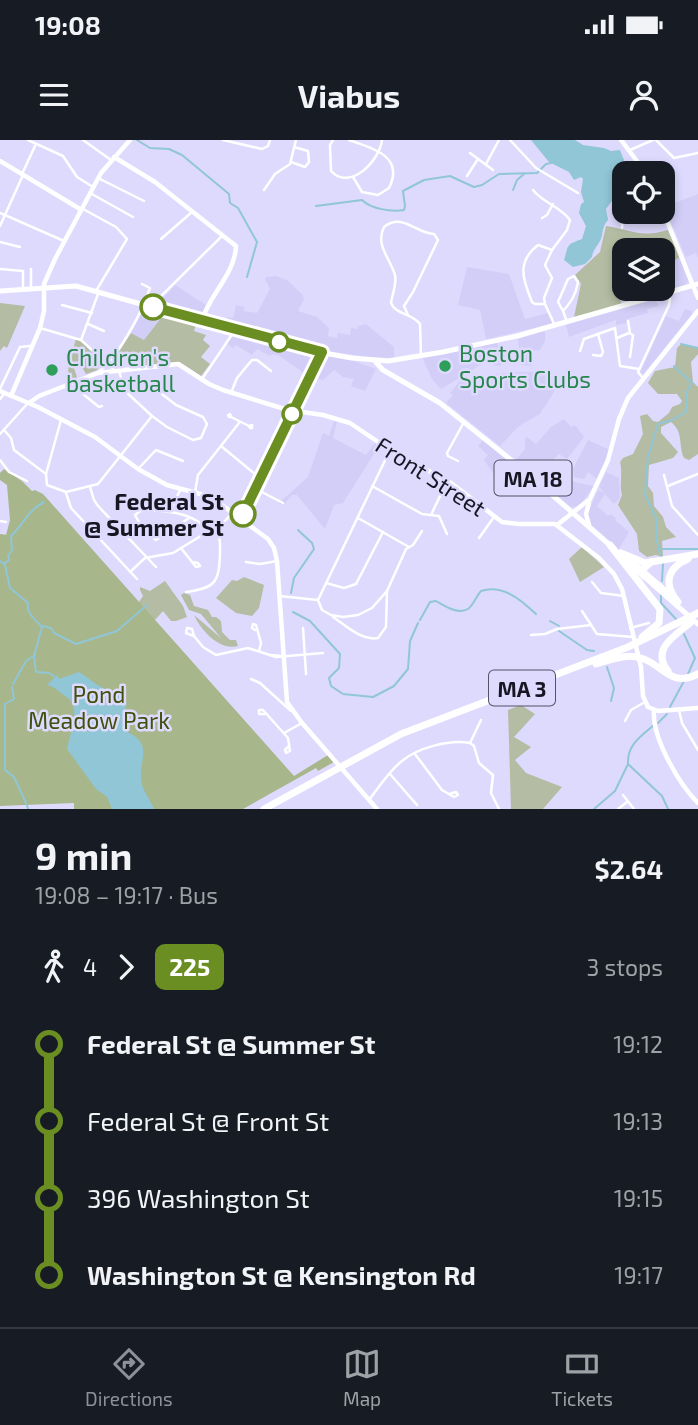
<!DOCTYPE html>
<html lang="en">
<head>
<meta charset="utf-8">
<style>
	:root { --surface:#171b24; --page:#20242c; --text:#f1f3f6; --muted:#9ea1a6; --line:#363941; --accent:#8c9099 }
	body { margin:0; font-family:"Exo 2",sans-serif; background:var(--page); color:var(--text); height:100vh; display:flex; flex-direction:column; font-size:26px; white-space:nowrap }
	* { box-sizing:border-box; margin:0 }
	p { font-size:23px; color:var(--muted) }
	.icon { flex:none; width:38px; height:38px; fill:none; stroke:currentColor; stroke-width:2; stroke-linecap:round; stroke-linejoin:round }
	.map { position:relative; height:669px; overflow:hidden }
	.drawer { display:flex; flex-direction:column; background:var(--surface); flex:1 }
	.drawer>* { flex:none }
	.badge { padding:0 14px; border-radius:10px; font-size:24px; line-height:46px }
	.fabs { position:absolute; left:612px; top:21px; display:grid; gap:14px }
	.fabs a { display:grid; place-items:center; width:63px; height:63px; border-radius:14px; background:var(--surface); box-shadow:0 4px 10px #0003; font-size:35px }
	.map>.badge { position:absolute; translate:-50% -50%; box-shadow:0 0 0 4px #fff }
	.legs { display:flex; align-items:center; gap:10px; height:77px; padding:0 35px; font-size:23px }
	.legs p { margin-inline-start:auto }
	.headline { display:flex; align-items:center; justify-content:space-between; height:119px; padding:0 35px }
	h1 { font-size:38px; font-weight:700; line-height:52px }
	ul { padding:0 35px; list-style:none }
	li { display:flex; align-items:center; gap:24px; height:77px; font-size:26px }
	li i { display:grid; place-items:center; width:10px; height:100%; margin:0 9px; background:currentColor }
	li i::after { content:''; width:18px; height:18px; margin:-9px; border:5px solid; border-radius:50%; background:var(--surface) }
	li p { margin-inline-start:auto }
	li:first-child i { background:linear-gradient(#0000 50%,currentColor 0) }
	li:last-child i { background:linear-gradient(currentColor 50%,#0000 0) }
	.status { display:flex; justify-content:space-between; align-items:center; height:49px; padding:0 35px; background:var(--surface); direction:ltr }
	.status svg { height:19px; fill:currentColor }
	header { display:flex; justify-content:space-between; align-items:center; height:91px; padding:0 35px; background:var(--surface); font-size:32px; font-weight:700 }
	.dock { display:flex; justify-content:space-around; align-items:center; height:98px; border-top:2px solid var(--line); background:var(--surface); font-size:19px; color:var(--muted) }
	.dock a { display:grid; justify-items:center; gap:4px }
	.dock .current { color:var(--accent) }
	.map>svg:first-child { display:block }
</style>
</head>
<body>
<div class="status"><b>19:08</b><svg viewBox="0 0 49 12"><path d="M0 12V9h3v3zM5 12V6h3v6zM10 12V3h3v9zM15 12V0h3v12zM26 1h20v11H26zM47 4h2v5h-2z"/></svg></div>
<header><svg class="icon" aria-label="menu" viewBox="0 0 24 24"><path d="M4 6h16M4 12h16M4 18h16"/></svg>Viabus<svg class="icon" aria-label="person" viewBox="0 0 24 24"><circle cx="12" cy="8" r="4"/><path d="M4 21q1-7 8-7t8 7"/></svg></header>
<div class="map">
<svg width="698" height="669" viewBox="0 0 698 669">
	<rect width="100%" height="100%" fill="#dedafd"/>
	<g fill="#d3cef8">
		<path d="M698 54V118L696 113 686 117 664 67Z"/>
		<path d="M680 117 688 140 686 145 639 160 637 153 639 149H663V128Z"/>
		<path d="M467 127 509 134 525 179 548 173 553 184 486 199 480 170 458 165Z"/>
		<path d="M276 136 287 140 302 154 304 159 298 171 317 177 329 188 328 196 337 198 338 193 350 195 351 188 357 189 358 186 366 184 394 207V218L368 217 314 209 225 184 227 177 233 178 236 165 244 167V171L257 173 270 149 265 139 266 137Z"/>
		<path d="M175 145 206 165 201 178 157 165Z"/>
		<path d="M656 159 658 166 647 169 648 173 627 179 626 183 616 185V180L613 181 569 197 566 185Z"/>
		<path d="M145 167 165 173 144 200 131 193Z"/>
		<path d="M685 169 692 171V174L643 234 640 233 666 176 679 181Z"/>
		<path d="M545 191V201L540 210 532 211V226L521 225 518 199Z"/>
		<path d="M235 192 316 214 317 217 308 236 278 215 272 214 270 216 257 209 252 215 236 205 233 208 227 204Z"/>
		<path d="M497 202 502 225 496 226 487 221 441 249 432 239 424 222 423 218Z"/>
		<path d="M323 215 354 221 376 229 365 251 351 246 354 239 343 237 334 230 323 240 311 237Z"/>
		<path d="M516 232H540L548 235 559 244 540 274 519 286 500 306 446 263 453 255 450 253 463 237 478 250 493 234Z"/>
		<path d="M564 279 571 287 575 285 584 297 567 319 559 314 536 338 516 320 525 309V299L527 297 536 304 551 287Z"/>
		<path d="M334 281 337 282 333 298 366 315 375 303 379 306 343 363 334 365 325 389 297 355H292L283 365 279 363 308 337 323 293 329 296Z"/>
		<path d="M483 300 538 346 530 355 518 353 508 344 512 339 506 334 503 336V341L499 342 484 320 488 315 478 306Z"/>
		<path d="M588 300 610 310 597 339 588 332 584 339 574 337 573 329Z"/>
		<path d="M560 329 566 334 565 340 594 346 579 366 571 367 543 344Z"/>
		<path d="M606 332 619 338 620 358 614 364 605 354 597 366 608 376 611 374 616 378 615 380 629 392 619 409 592 385 587 374 598 350 604 353 599 347Z"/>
	</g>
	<g fill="#b4bca3">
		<path d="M606 86C631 90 641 98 668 90L680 117 663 128V110H625V149H639L637 153 639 160 634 162 629 149 621 151 619 155 622 165 574 177 581 144 575 135 600 112Z"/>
		<path d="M0 163 25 166 7 208 4 206 0 211Z"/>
		<path d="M165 173 197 181 194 191 206 195 203 200 210 206 201 217 210 224 201 236 180 222 136 226 135 217 118 213 131 193 144 200Z"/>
		<path d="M76 199 81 201 102 222 97 230 86 234 79 222H72L77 237 70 241C65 226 72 214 76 199Z"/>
		<path d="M681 204 698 207V214L691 222 693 242 698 247V314L689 320 684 318C678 306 684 292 671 282L661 287V293L678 312 673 318 649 325 648 346 653 353 654 366 663 377 666 387 676 397 662 401 663 417 656 415 647 417 639 411 637 394 618 365 622 355C619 346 623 333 620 322L623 318 633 314 643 294 640 276 647 274 653 281 658 282 669 273 672 267 680 264 682 261 677 254H658L648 243 655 231 675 227 677 208Z"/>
		<path d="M0 394 6 395 136 466 143 456 140 450V447L150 451 165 441 183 466 187 477 176 481H171L163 471 156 479 3 533Z"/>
		<path d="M582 407 604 427 580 442 569 419Z"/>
		<path d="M244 437 264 445 259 468 252 476 236 473 216 458 232 440 237 441Z"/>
		<path d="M184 453 190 455 194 466 208 470 212 477H216L221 481 222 492 230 500H236L238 506C219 511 201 490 194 475L221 498 201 474 189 470 181 455Z"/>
		<path d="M521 565 535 574 514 597 531 607 515 620 526 633 562 647 543 669H511L508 570Z"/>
	</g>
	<path fill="#a8b68b" d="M4 329 22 341 32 351 35 350 43 354 294 636 328 615 334 622 318 631 316 628 243 669H74V663L0 666V394L6 395 10 380 7 345 0 340V333Z"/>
	<g fill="#90c6d6">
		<path d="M531 0H575L583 5 604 8 611 11 620 10 624 20 621 30 622 40 614 47V58L606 69 608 80C601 88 604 93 600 101 596 108 593 110 592 117L585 124 573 127 564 120C569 105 565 105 582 99L586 86 579 73 581 64 584 62 581 52 583 39 581 37 574 40 569 32 549 22Z"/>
		<path d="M79 532C94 541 101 552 120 551 135 566 117 572 129 593 152 604 140 619 141 638 141 650 150 658 154 669H112L107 657 96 649 67 609C69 596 80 572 70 560 69 558 63 555 61 553 56 549 54 547 47 545L57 535 59 539Z"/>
	</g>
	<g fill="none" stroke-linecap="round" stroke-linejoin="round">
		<g stroke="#90c6d6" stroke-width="2">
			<path d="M137 0 150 8 169 9 182 15 229 54 230 63 238 68 257 102 247 137"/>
			<path d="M513 50 517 40 524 34"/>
			<path d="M316 66 362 60C371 69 391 72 404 70L405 66 403 51 424 40 450 36 474 47 482 45 499 34 537 33 546 24 551 23"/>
			<path d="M681 204 698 208"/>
			<path d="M661 409H698"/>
			<path d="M661 417 656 399 657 380 645 355 648 317 658 284 672 280 687 271V251L692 243 674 226"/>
			<path d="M0 421 5 425 10 448 28 463C26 474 35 479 42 487L34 516 36 532 49 533 54 536"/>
			<path d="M5 423 9 420 8 416 12 410 11 396C24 384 27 371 44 362"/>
			<path d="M662 441 663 424"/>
			<path d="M291 453 294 438 314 409 312 403 298 390"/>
			<path d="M661 455V463L676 479"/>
			<path d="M293 472 310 481 340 514 339 528 329 538 331 546 343 554 373 557 394 546 408 529 410 501 418 483"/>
			<path d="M420 480 430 462 436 461C445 466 458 475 468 469 473 466 477 455 481 451 503 444 521 460 536 474"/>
			<path d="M550 481 559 486"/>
			<path d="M43 486 51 488 54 493 76 504 117 491 147 465"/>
			<path d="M559 491 587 510 594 511"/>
			<path d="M684 494 695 518 688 534"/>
			<path d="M607 527 614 548 611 561"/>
			<path d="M13 544 26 521 35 515"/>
			<path d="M12 547 14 559 5 564V630L14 637 26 663"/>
			<path d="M670 567 684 541"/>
			<path d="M658 583 667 574"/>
			<path d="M654 585C640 597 627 605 628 624L662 656 668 669"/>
			<path d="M27 665 28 669"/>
			<path d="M594 669 615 651 628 624"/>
		</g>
		<g stroke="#fff" stroke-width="2.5">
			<path d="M28 0 63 16 77 37 93 47"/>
			<path d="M83 0 111 20"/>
			<path d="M223 0 262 9 268 6 270 0"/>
			<path d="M333 0 330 5 331 31C350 52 380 20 382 0"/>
			<path d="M349 0C372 8 405 16 389 48L378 55 362 52 353 37"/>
			<path d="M510 0 536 28 578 53"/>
			<path d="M656 0 674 18 698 13"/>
			<path d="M630 10 653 0"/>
			<path d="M470 13 493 30"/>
			<path d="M291 22 305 27 309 22 308 11 294 7"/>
			<path d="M486 24 499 0"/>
			<path d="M22 34 35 6"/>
			<path d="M467 36 478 19"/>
			<path d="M98 38 144 61"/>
			<path d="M264 50 275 34 290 24 296 0"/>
			<path d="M533 50C543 63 560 66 570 80L567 90 552 110"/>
			<path d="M90 53 133 77"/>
			<path d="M83 69 116 87 127 99 96 151"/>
			<path d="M0 73 64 101"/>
			<path d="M542 78 547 75 553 64"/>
			<path d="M0 86 23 35"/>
			<path d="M622 88 625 57"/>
			<path d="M161 99 192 72"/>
			<path d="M0 102 20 107"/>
			<path d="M0 129 23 131V149"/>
			<path d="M31 129V148"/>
			<path d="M545 164 544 158 552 138 545 125 552 110 538 105C516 122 523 140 532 162L535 164H545L555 186"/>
			<path d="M62 165 92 173"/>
			<path d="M151 166 222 96"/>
			<path d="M563 171 558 162 568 139 574 136 578 142C576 155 571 162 563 171L567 182"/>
			<path d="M408 175 404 166 413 152 438 100 434 94C416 94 403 72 384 87 375 105 390 118 395 135 397 144 392 155 391 163 396 175 412 173 420 184L421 216"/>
			<path d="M628 181 630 193"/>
			<path d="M88 184 104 191"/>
			<path d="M40 188 81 200 114 230"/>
			<path d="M617 198 629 193 633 195 630 217"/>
			<path d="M81 200 98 154"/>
			<path d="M580 211 584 199 615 188 620 226 639 229"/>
			<path d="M593 215 601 216 603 212 598 194"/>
			<path d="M99 232C120 214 141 174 150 148L142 144"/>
			<path d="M643 238 638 232 669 165 670 159"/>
			<path d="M202 239 235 190"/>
			<path d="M122 240 148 243 176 265 203 277 207 284 201 298 193 300 167 287 152 276"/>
			<path d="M76 242 83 254 99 267 102 266"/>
			<path d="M0 249 20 207 30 206"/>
			<path d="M231 253 237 238 252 220H257L271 231"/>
			<path d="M0 259 5 253"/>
			<path d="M230 274 231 277H229L228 275Z"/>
			<path d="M231 277 249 286"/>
			<path d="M61 280 46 334 47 345 66 352 98 344 152 276 124 250 119 230"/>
			<path d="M252 285V288H250L249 286Z"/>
			<path d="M4 290 11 298 14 310 46 334"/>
			<path d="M0 294 28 263"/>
			<path d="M221 306 261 339"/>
			<path d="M0 320 9 332 27 341"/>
			<path d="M458 321 448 316 447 313 464 282"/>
			<path d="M138 329 156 310 183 321"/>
			<path d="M664 335 672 366 698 395"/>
			<path d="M372 346 422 374 439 376 447 394"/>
			<path d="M668 346 698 334"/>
			<path d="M90 347 94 360 98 366 156 427"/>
			<path d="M256 349 283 363"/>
			<path d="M195 352 198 335 239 283"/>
			<path d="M66 353 71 368 137 439"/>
			<path d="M171 370 180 350"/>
			<path d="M431 375 441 354"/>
			<path d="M189 378 156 400 140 384 135 375 140 371C161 369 196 372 208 392"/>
			<path d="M358 378 409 407"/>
			<path d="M0 381 6 382"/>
			<path d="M479 398 494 377"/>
			<path d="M181 408 196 427 200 426 198 423 192 422"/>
			<path d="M246 422 260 424 277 421"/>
			<path d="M130 432 145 418 173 413 204 394 216 391 233 372"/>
			<path d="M592 442 601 453 624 456"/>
			<path d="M326 443 344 448 356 444 383 392"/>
			<path d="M186 452C216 448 219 442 220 413 220 404 221 399 216 392"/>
			<path d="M279 456 318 460 390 310"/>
			<path d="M318 460 322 470 331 475 343 477 358 475 372 468 387 451 406 409 413 405 422 391"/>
			<path d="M582 471 597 494 633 497"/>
			<path d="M333 477C346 486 362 501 378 498L386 487 387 451"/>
			<path d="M303 488 306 534"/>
			<path d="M630 488 649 483"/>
			<path d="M255 490 252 488 253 484 256 485 261 503 259 511"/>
			<path d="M531 495 545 494 557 489 591 485"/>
			<path d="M194 496 186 493 187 488 192 489 194 496 203 507 216 515 248 508 276 517 323 513"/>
			<path d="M270 515 283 516"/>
			<path d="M251 539 260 543 291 571"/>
			<path d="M679 570 682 583 698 610"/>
			<path d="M267 574H259V570H263L288 598 290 611 286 613 285 610 289 606"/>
			<path d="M625 581 631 570 645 562"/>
			<path d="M284 593 302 583"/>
			<path d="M470 603 474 606 479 623 493 635 491 653 499 669"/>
			<path d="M470 603 481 580"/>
			<path d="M415 614 442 650 454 657 458 655 456 652 449 654"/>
			<path d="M390 634 417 665"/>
			<path d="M623 655 634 669"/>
			<path d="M369 660C379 647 389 631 402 621 417 608 450 599 470 603"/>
			<path d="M618 669 627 662"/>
		</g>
		<g stroke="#fff" stroke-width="4.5">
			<path d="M621 0 646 33"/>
			<path d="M114 17 155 42 236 106C235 134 210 154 202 180"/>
			<path d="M0 21 80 69"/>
			<path d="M663 71 698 158"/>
			<path d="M0 251 38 267 95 297 138 329 167 345 211 357 268 399 274 408 277 421 287 562 302 583 377 669"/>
			<path d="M11 256 40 188 44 171V144L55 119 101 33 130 0"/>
			<path d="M29 263 39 256 98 233 178 224 209 244 223 250 288 270 323 275 350 283 390 310 451 343 502 382 519 384H555L599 418 614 434 622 449 641 527 643 556 648 567 658 571 698 568"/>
			<path d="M241 378 322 212"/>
			<path d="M557 385 590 359 608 320 619 279 628 258 698 171"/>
			<path d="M589 385 586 374 589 363"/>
			<path d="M654 571C652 598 679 644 698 663"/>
		</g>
		<g stroke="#fff" stroke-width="5">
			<path d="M0 151 76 146 307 210 352 218 388 221 443 212 517 196 698 144"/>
			<path d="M375 221 383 230 440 263 520 327 612 407"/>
			<path d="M624 419 698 484"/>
			<path d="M629 419 672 456"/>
		</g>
		<g stroke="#fff" stroke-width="7">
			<path d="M610 405 660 469 659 483 642 497"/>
			<path d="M621 413 645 423 698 414"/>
			<path d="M644 436 643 429 651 422"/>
			<path d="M678 462C663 444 667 428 688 419"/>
			<path d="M596 524C610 520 627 513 641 518 664 525 670 548 698 534"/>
			<path d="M668 531C650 509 676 495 691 482"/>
			<path d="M264 669 401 594 628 507 698 473"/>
		</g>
	</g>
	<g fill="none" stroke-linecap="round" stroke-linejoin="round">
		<g stroke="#fff" stroke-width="16">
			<path id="line-1" d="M153 167 322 212 243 374"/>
		</g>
		<use href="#line-1" stroke="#6b8e23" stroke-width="10"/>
	</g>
	<g fill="#fff" stroke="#6b8e23" stroke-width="3.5">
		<circle cx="153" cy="167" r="12"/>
		<circle cx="279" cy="202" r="9"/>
		<circle cx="292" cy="274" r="9"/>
		<circle cx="243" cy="374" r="12"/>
	</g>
	<g fill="#2e9e5b" stroke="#dedafd" stroke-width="2.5">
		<circle cx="445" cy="226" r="7"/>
		<circle cx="52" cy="230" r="7"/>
	</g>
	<g text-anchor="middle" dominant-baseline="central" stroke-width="5" stroke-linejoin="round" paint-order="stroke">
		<g fill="#dedafd" stroke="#535164" stroke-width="2">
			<rect x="494.5" y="320.5" width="77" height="35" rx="5"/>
			<rect x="489" y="530.5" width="66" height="35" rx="5"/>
		</g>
		<g font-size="21" font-weight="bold" fill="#171622">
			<text x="533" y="338">MA 18</text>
			<text x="522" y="548">MA 3</text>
		</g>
		<g font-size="23" fill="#27864d" stroke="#dedafd" text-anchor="start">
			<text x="459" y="213">Boston<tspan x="459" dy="26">Sports Clubs</tspan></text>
			<text x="66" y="217">Children's<tspan x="66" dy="26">basketball</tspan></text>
		</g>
		<g font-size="23" fill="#171622" stroke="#dedafd">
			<text transform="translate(431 336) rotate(33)">Front Street</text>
		</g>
		<g font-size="23" font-weight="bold" fill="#171622" stroke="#dedafd" text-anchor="end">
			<text x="224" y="361">Federal St<tspan x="224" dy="26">@ Summer St</tspan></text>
		</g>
		<g font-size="23" fill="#41500c" stroke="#dedafd">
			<text x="99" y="554">Pond<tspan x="99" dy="26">Meadow Park</tspan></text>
		</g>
	</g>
</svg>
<div class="fabs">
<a><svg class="icon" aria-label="locate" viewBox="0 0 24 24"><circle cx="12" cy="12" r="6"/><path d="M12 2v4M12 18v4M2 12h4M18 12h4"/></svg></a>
<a><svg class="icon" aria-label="layers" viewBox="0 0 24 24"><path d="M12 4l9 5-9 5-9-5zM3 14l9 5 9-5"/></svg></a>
</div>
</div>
<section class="drawer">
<div class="headline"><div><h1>9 min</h1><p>19:08 – 19:17 · Bus</p></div><b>$2.64</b></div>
<div class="legs"><svg class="icon" aria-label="walk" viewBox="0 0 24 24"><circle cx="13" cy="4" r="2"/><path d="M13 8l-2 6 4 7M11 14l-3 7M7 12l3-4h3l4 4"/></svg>4<svg class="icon" aria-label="forward" viewBox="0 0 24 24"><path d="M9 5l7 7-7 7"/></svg><b class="badge" style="background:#6b8e23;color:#fff">225</b><p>3 stops</p></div>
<ul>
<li><i style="color:#6b8e23"></i><b>Federal St @ Summer St</b><p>19:12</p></li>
<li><i style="color:#6b8e23"></i><span>Federal St @ Front St</span><p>19:13</p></li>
<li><i style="color:#6b8e23"></i><span>396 Washington St</span><p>19:15</p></li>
<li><i style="color:#6b8e23"></i><b>Washington St @ Kensington Rd</b><p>19:17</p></li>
</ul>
</section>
<nav class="dock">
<a class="current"><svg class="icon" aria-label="directions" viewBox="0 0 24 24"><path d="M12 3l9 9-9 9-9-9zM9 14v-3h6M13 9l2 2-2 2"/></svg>Directions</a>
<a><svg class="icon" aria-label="map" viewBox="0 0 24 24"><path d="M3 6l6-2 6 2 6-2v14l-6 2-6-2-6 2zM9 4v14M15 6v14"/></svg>Map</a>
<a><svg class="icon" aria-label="tickets" viewBox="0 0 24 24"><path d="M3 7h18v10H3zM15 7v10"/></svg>Tickets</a>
</nav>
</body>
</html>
